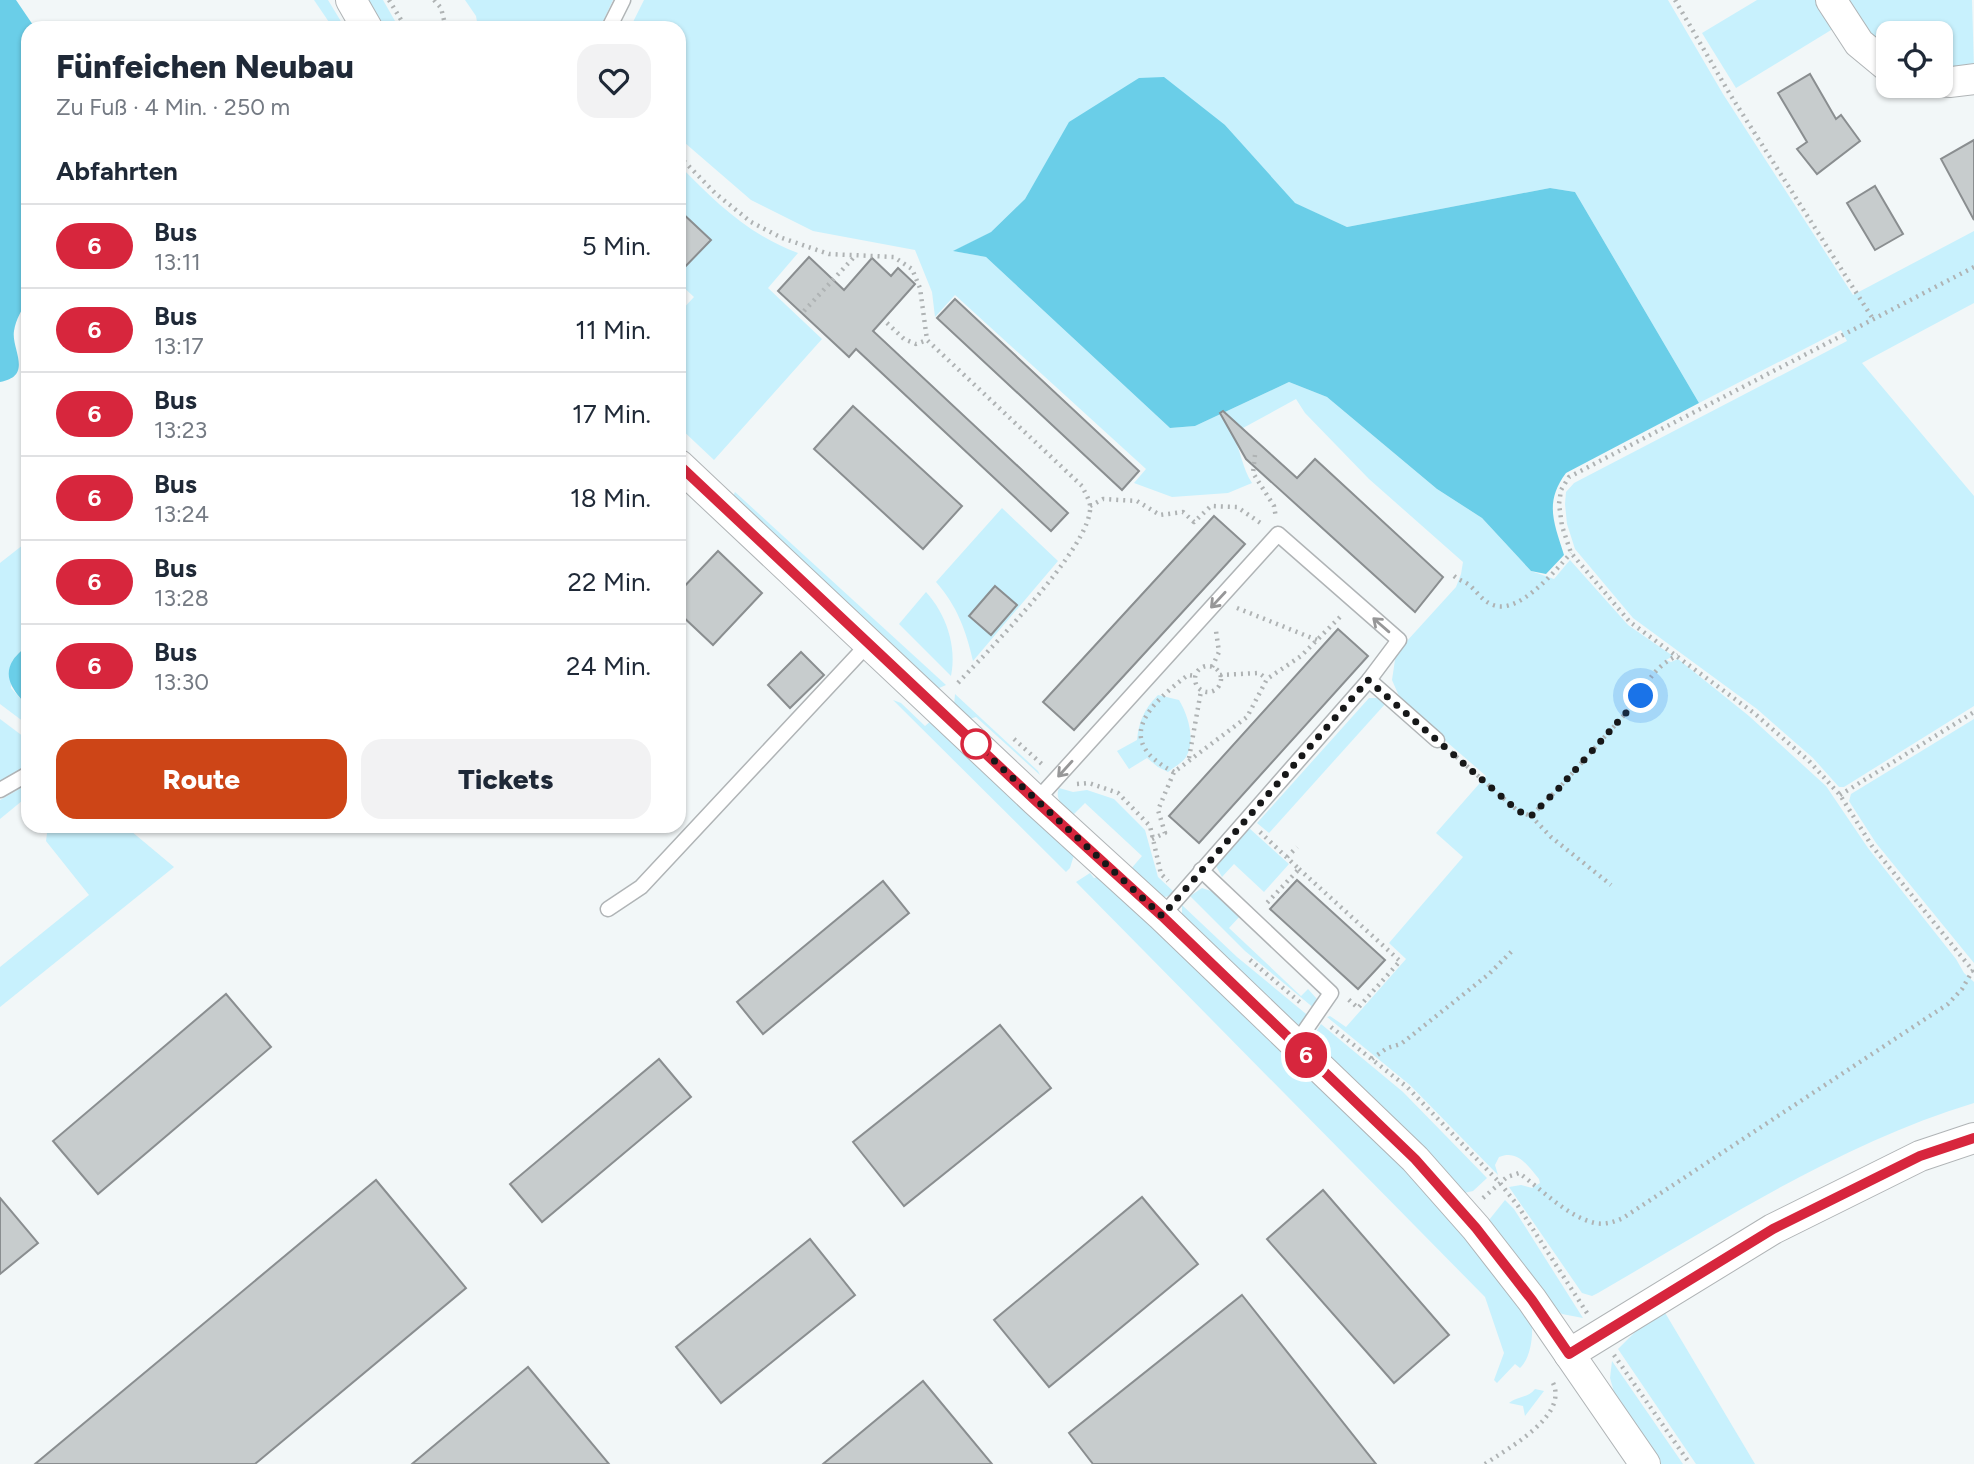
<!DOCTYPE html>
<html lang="de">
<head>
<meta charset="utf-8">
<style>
	:root { --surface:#fff; --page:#f2f2f3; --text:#1f2937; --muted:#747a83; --line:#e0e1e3; --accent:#cd4517 }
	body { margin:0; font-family:Figtree,sans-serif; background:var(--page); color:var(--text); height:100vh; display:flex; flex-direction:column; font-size:26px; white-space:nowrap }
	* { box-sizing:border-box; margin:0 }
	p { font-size:23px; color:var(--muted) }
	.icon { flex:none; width:38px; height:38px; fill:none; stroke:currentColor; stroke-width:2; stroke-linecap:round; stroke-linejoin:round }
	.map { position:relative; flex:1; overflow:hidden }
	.sheet { position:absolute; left:21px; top:21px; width:665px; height:812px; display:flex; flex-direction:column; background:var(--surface); border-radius:21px; box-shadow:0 2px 5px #0004 }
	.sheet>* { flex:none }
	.badge { padding:0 14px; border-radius:23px; font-size:24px; line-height:46px }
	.controls { position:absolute; left:1876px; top:21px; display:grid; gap:14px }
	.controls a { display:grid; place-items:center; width:77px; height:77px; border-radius:14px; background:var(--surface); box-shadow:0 2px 5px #0004; font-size:35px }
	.you { position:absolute; width:35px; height:35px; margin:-18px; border:5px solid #fff; border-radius:50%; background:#1a73e8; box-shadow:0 0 0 10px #1a73e833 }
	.map>.badge { position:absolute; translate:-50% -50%; box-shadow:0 0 0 4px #fff }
	h2 { padding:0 35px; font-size:26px; line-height:63px }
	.round { display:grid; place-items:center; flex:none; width:74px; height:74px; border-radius:21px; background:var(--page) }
	.headline { display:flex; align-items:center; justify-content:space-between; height:119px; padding:0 35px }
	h1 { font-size:33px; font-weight:800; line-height:52px }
	.cta { display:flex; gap:14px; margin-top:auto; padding:14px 35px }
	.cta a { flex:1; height:80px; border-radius:21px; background:var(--accent); color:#fff; font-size:28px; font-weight:800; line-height:80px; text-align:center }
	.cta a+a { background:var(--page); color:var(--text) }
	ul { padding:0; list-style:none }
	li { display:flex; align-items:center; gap:21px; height:84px; padding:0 35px; border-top:2px solid var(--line) }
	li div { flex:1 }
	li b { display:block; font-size:26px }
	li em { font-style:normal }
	li .badge { min-width:77px; font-weight:700; text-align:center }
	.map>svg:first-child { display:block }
</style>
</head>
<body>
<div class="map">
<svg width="1974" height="1464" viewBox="0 0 1974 1464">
	<rect width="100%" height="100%" fill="#f2f7f8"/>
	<g fill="#c8f1fd">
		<path d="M314 0H328L345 28H333Z"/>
		<path d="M367 0H383L399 28H384Z"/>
		<path d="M465 0H613L600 28H478L476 16Z"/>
		<path d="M644 0H1668L1723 94 1853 295 1974 231V303L1862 363 1974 496V706L1844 787H1839L1813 758 1757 709 1633 618 1575 549 1567 524 1565 504 1566 492 1574 483 1847 341 1841 330 1699 403 1575 192 1550 188 1347 227 1294 203 1225 125 1070 122 1025 199 991 232 954 251 986 257 1170 428 1195 426 1289 382 1327 397 1437 489 1482 518 1531 571 1554 579 1570 560 1628 625 1673 656 1666 660 1671 662 1678 659 1749 716 1826 786 1868 848 1956 959 1964 973 1974 982V1103C1839 1144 1719 1223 1598 1293L1592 1296 1582 1293 1509 1187 1521 1185 1532 1188 1540 1183 1539 1179C1528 1166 1518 1149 1499 1157L1495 1165 1498 1175 1410 1085 1327 1017 1330 1016 1346 1027 1406 959 1389 943 1463 857 1436 833 1486 776 1402 703 1392 680 1396 653 1456 587 1461 574 1463 562 1369 479 1305 413 1296 399 1232 434C1241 450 1242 468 1252 483L1228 493 1172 497 1134 483 1146 469 955 295 935 317 932 292 915 250 813 231 751 200 685 143 679 135V28H630Z"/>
		<path d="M1757 0H1819L1836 27 1736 88 1702 33Z"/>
		<path d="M1842 0H1972L1974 70 1941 73V33H1888V57Z"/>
		<path d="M679 165C715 202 749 235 798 253L768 288 822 339 714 460 679 427V313L694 297 679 283Z"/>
		<path d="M735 492 946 685 937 689 732 498Z"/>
		<path d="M1002 508 1058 561 973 661C966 630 957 606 936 582Z"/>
		<path d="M28 541V642L12 661 11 688 28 707V725L0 704V563Z"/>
		<path d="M926 592C946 614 957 646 951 676L899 624Z"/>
		<path d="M955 694 1038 771 1040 775 976 717 969 719 954 705Z"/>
		<path d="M1158 695 1179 700C1188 715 1196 740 1186 757 1183 762 1173 768 1168 772L1158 767 1147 758 1129 769 1117 751 1137 740C1139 721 1144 709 1158 695Z"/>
		<path d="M1369 698H1379L1386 703 1269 833 1257 823Z"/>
		<path d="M893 700 901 703 925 726 932 720 1074 855 1070 868 1066 872Z"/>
		<path d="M0 719 28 740V766L0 783Z"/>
		<path d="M1974 719V963L1876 843 1849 801 1851 794Z"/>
		<path d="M28 784V796L0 819V800Z"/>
		<path d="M1059 788 1073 792 1087 790 1114 799 1145 830 1158 877 1174 892 1169 896 1160 898 1130 870 1142 856 1085 803 1072 816C1065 809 1054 799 1059 788Z"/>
		<path d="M48 826H125L174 867 0 1007V967L89 895 46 841Z"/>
		<path d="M1249 828 1289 864 1264 892 1234 864 1222 877 1216 866Z"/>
		<path d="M1090 873 1094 878 1100 876 1405 1167 1468 1237 1531 1319C1534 1333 1531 1358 1520 1368L1515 1364 1497 1383 1494 1380 1504 1353 1485 1297 1076 882Z"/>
		<path d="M1202 888 1217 893 1242 914 1229 928 1301 996 1308 989 1317 999 1315 1009 1245 951 1190 896Z"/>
		<path d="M1182 905 1237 957 1311 1018 1304 1026 1297 1028 1182 920Z"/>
		<path d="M1321 1024 1403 1092 1487 1178 1473 1191 1464 1193 1316 1047V1032Z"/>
		<path d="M1505 1200 1514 1209 1583 1318 1562 1314 1547 1302 1489 1220Z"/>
		<path d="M1664 1311 1755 1464H1696L1618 1349 1641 1326Z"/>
		<path d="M1612 1361 1683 1464H1661L1616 1399 1610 1378Z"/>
		<path d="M1535 1389 1544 1391 1525 1416 1523 1406 1509 1403C1518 1396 1528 1398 1535 1389Z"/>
	</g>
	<g fill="#6acee8">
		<path d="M0 0H16L35 28H28V300C22 309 16 319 14 331 11 349 34 376 0 382Z"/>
		<path d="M1164 77 1225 125 1295 203 1347 227 1550 188 1575 192 1699 403 1566 473C1544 503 1554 522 1564 555L1546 574 1531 571 1482 518 1437 489 1327 397 1289 382 1195 426 1170 428 986 257 953 251 991 232 1025 199 1069 122 1139 78Z"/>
		<path d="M28 642V707C17 694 1 679 13 660 17 654 24 649 28 642Z"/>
	</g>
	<g fill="#c7cccd" stroke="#8a8e90" stroke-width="2">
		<path d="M1810 74 1836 119 1841 115 1860 141 1817 174 1797 149 1807 142 1778 93Z"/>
		<path d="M1974 140V220L1941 159Z"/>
		<path d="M1875 186 1903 234 1875 250 1847 203Z"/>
		<path d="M679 210 711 240 679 273Z"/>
		<path d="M809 257 844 290 872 258 891 276 898 268 915 284 873 331 1068 513 1051 531 856 349 849 357 778 291Z"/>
		<path d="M955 299 1139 471 1122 490 937 318Z"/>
		<path d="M853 406 962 506 923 549 814 449Z"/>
		<path d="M1223 411 1297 478 1315 459 1443 577 1415 612 1246 459 1220 413Z"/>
		<path d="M1214 516 1245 544 1074 730 1043 702Z"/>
		<path d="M718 551 762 593 713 645 679 613V592Z"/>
		<path d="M995 586 1017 605 991 635 969 616Z"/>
		<path d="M1338 629 1368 656 1199 843 1169 816Z"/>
		<path d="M801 652 824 675 790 708 768 685Z"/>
		<path d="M1297 880 1385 960 1358 989 1270 909Z"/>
		<path d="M883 881 909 913 763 1034 737 1002Z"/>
		<path d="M226 994 271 1047 98 1194 53 1141Z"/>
		<path d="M1000 1025 1051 1088 904 1206 853 1142Z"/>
		<path d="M659 1059 691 1097 542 1222 510 1184Z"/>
		<path d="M376 1180 466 1288 255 1464H35Z"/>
		<path d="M1323 1190 1449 1335 1394 1383 1267 1239Z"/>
		<path d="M1142 1197 1198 1264 1049 1387 994 1320Z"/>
		<path d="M0 1198 38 1243 0 1274Z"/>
		<path d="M810 1239 855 1295 721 1403 676 1347Z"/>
		<path d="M1242 1295 1376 1464H1093L1069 1433Z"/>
		<path d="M528 1367 609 1464H412Z"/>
		<path d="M923 1381 992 1464H823Z"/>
	</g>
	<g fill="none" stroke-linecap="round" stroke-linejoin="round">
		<g stroke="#b0b4b6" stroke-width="17">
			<g id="service">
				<path d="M609 28 623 0"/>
				<path d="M1369 680 1437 740"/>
				<path d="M0 790 28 774"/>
				<path d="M1036 801 1278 534 1399 640 1369 680 1162 916"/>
				<path d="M1201 870 1331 993 1295 1045"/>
				<path d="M608 909 641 887 869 643"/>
			</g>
		</g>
		<g stroke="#b0b4b6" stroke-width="32">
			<g id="minor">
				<path d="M351 0 367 28"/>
				<path d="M1831 0 1859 43 1888 67"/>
				<path d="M1941 81 1951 82 1974 79"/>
				<path d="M679 465 1036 801 1162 916 1415 1159 1476 1228 1532 1300 1645 1464"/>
				<path d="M1569 1354 1773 1229 1920 1156 1974 1138"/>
			</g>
		</g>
		<g stroke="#afb3b4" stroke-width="4.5" stroke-dasharray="2 5" stroke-linecap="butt">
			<path d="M389 0 406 28"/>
			<path d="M434 0 441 8 446 28"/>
			<path d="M1675 0 1731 96 1873 319"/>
			<path d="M679 156 715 193 751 222 782 238 829 254 894 257 912 269 920 288 927 340 1082 486C1084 491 1090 500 1090 506 1094 545 983 656 955 686"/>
			<path d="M1974 267 1569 477 1561 490 1559 504 1562 526 1571 553 1630 622 1754 713 1809 761 1840 795 1872 846 1974 972"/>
			<path d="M804 311 856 255"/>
			<path d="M887 323 904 339 916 344 927 340"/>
			<path d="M1255 455 1253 473 1274 506 1276 518"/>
			<path d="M1090 506 1103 499 1137 501 1160 515 1183 512 1194 522 1211 506 1237 507 1262 524"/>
			<path d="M1454 576C1459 580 1463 581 1468 584 1477 591 1482 601 1493 605 1519 615 1555 571 1571 553"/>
			<path d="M1237 608 1317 640"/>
			<circle cx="1208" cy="679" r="13"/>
			<path d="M1212 667 1219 652 1216 631"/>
			<path d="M1220 675 1259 673 1267 679"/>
			<path d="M1014 739 1044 766"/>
			<path d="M1451 752 1518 811 1531 816 1559 788 1641 696C1648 677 1660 664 1678 655"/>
			<path d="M1189 758 1201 691"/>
			<path d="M1174 772C1111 740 1150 704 1188 675L1196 676"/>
			<path d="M1077 784 1089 783 1118 793 1150 826 1161 874 1168 881"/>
			<path d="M1840 795 1974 712"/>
			<path d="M1531 816 1551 837 1611 885"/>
			<path d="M1260 832 1299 869 1265 905"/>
			<path d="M1152 839 1165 833 1158 810 1174 772 1247 717 1267 679 1301 656 1342 615"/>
			<path d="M1287 857 1297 847"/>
			<path d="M1299 869 1400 961 1358 1008 1348 999"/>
			<path d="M1250 960 1302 1004"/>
			<path d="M1331 1027 1407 1087 1500 1183 1518 1206 1587 1313"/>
			<path d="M1372 1059 1387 1048 1401 1044 1489 974 1513 950"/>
			<path d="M1483 1198 1507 1177 1519 1173C1541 1189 1568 1217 1595 1223 1605 1225 1614 1222 1623 1218L1948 1004 1962 989 1973 970"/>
			<path d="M1614 1355 1690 1464"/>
			<path d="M1485 1464C1508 1448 1571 1415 1552 1381"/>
		</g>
		<use href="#service" stroke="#fff" stroke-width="14"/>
		<use href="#minor" stroke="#fff" stroke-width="30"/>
	</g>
	<defs><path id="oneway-shaft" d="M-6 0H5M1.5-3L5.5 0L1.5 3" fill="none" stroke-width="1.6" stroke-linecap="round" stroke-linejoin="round" transform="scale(1.75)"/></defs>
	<g stroke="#979798">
		<use href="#oneway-shaft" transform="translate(1218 600) rotate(133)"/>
		<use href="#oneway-shaft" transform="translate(1381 625) rotate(-139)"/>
		<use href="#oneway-shaft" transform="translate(1065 769) rotate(132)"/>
	</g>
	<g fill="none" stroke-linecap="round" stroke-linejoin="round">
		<g stroke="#fff" stroke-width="16">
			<path id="line" d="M679 465 1036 801 1162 916 1415 1159 1476 1228 1532 1300 1569 1354 1773 1229 1920 1156 1974 1138"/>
		</g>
		<use href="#line" stroke="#d7263d" stroke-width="10"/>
		<path stroke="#171819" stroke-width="7" stroke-dasharray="0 12.6" d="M976 744 1162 916 1368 680 1518 811 1531 816 1559 788 1641 696"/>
	</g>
	<circle fill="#fff" stroke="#d7263d" stroke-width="3.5" cx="976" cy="744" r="14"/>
</svg>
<div class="controls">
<a><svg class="icon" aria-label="locate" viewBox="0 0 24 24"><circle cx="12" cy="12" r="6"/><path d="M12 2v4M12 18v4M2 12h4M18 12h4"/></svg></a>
</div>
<div class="you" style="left:1641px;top:696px"></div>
<b class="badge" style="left:1306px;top:1055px;background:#d7263d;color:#fff">6</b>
<section class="sheet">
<div class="headline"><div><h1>Fünfeichen Neubau</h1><p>Zu Fuß · 4 Min. · 250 m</p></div><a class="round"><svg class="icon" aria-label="heart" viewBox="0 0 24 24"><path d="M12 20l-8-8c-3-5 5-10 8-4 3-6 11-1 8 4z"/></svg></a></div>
<h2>Abfahrten</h2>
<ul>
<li><span class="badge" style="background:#d7263d;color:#fff">6</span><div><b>Bus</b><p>13:11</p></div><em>5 Min.</em></li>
<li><span class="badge" style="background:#d7263d;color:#fff">6</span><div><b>Bus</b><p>13:17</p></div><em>11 Min.</em></li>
<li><span class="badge" style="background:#d7263d;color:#fff">6</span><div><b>Bus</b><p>13:23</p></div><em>17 Min.</em></li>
<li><span class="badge" style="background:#d7263d;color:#fff">6</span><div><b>Bus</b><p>13:24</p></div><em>18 Min.</em></li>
<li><span class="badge" style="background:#d7263d;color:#fff">6</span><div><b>Bus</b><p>13:28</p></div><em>22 Min.</em></li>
<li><span class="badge" style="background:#d7263d;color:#fff">6</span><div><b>Bus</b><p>13:30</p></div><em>24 Min.</em></li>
</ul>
<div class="cta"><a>Route</a><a>Tickets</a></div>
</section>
</div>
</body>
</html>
